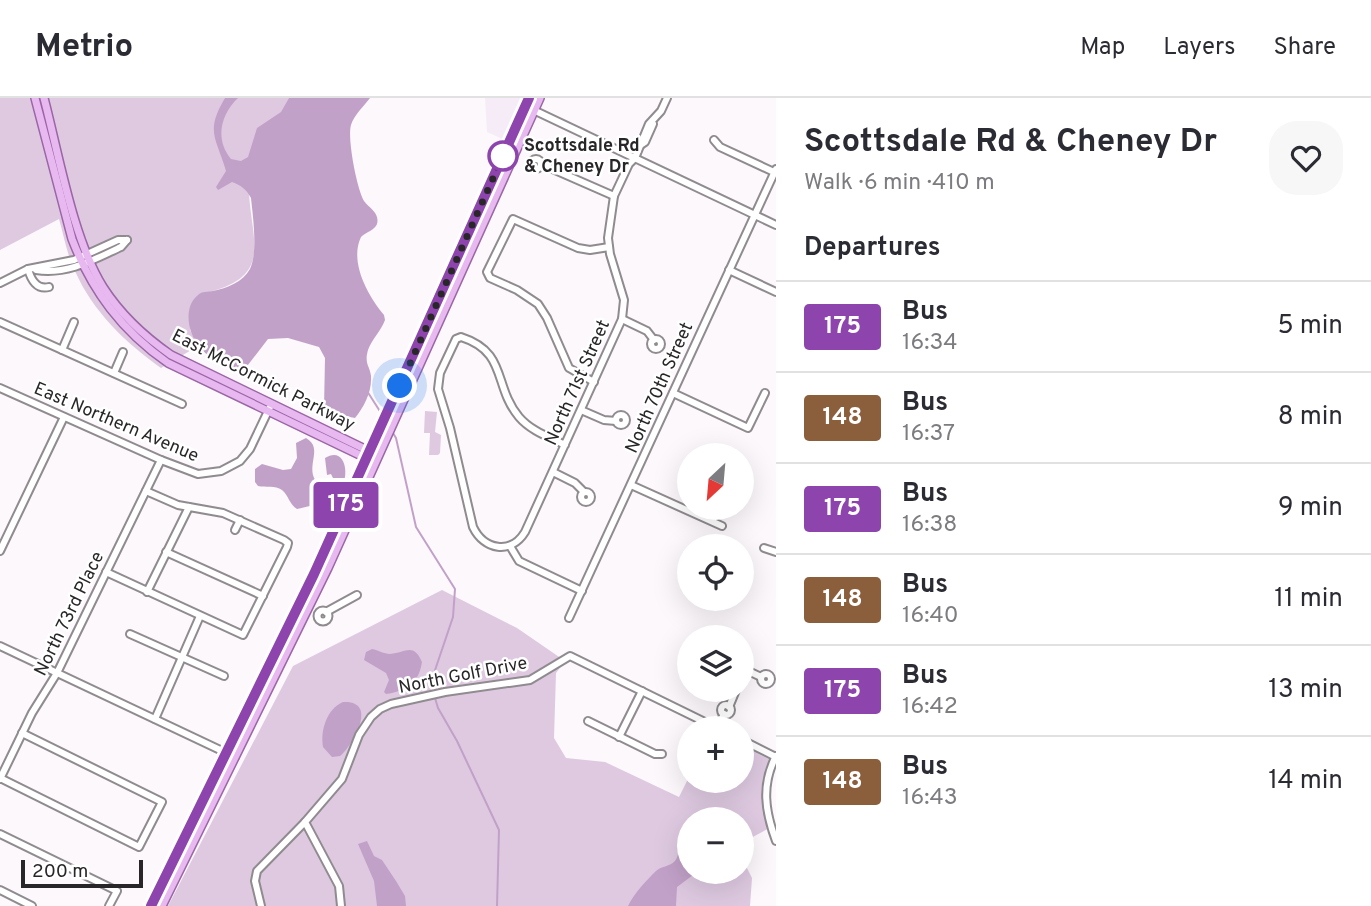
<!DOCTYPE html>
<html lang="en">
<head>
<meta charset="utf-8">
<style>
	:root { --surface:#fff; --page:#f7f7f7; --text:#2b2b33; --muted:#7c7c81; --line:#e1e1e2 }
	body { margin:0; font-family:Overpass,sans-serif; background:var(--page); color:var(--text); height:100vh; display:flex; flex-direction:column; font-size:26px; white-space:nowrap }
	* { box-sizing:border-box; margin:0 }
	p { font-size:23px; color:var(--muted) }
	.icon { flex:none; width:38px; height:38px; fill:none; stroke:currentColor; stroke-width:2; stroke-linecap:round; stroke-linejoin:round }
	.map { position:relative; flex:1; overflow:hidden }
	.panel { display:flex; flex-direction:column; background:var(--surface); width:595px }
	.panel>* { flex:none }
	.badge { padding:0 14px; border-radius:5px; font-size:24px; line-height:46px }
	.needle { width:46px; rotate:206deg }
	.controls { position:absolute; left:677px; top:345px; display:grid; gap:14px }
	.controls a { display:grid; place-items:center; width:77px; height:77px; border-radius:50%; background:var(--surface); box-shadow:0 7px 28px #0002; font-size:35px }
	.scale { position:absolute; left:21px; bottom:18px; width:122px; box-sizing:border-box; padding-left:7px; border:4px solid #282628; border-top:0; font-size:19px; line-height:24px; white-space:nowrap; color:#282628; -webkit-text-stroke:5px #fff; paint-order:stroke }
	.you { position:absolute; width:35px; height:35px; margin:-18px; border:5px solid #fff; border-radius:50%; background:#1a73e8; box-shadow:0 0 0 10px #1a73e833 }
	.map>.badge { position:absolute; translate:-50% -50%; box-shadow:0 0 0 4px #fff }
	h2 { padding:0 28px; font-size:26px; line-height:63px }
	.round { display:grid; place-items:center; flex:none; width:74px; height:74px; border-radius:28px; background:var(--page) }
	.head { display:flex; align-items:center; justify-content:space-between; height:119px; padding:0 28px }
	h1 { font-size:33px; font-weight:700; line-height:52px }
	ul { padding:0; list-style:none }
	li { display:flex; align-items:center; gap:21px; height:91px; padding:0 28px; border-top:2px solid var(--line) }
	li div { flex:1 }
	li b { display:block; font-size:26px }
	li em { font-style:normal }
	li .badge { min-width:77px; font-weight:700; text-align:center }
	header { display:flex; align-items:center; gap:42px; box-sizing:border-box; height:98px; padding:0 35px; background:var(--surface); border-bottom:2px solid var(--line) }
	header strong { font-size:33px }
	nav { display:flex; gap:38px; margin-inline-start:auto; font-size:24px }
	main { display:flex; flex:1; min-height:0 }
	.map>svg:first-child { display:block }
</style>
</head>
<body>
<header>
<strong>Metrio</strong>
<nav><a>Map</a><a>Layers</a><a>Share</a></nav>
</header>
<main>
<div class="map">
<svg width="776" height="808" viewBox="0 0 776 808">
	<rect width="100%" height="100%" fill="#fcf8fc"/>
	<path fill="#f5ecf7" d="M485 0H523L505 42 487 34Z"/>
	<g fill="#dec9e1">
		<path d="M0 0H297C291 12 249 90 249 96 252 144 272 178 209 194L190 232 198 248 161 270C126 245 93 214 75 173 67 157 64 138 59 121L0 152Z"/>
		<path d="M425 313 437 314 435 334 441 337 440 355 438 357H429L430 335H424Z"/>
		<path d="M442 492 517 530 565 563 556 575 554 640 566 660 605 664 679 699 689 679 690 682H742V647L776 665 769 699 775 727 747 742 742 756V721H690V774H742V760L752 780 750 808H168L293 568Z"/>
	</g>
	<g fill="#c2a1c8">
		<path d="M225 0H238C220 17 215 42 231 61L241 63 248 59 257 30 281 14 289 0H370C364 8 354 17 351 27 347 40 357 91 364 103 369 110 380 115 377 126 375 132 366 134 361 139 349 164 368 198 384 217L385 222C381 233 372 241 368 252 364 266 370 268 371 278 372 294 364 309 355 320 344 317 333 321 324 310L325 260 319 249 288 240 268 241 241 276C231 263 210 265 198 247 188 234 183 209 198 197 202 193 208 194 213 193 227 190 243 184 250 171 258 154 253 119 251 100 247 92 241 87 232 84L218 92 216 89 226 73C216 39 205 34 225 0Z"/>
		<path d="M306 340C325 351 303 369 318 386L329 387 334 382 331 376 327 377 325 360C347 346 353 384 334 399 324 406 309 408 297 411 289 406 289 398 282 392 275 387 266 390 258 388L255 384V371L262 366 283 372 291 371 297 360 296 345Z"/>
		<path d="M372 551C378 552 384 556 390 556 406 555 413 544 422 564 419 585 406 593 386 596L384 594 389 582 386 575 364 562 366 554Z"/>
		<path d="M343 604C379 602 353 647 340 658L332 659 323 649C320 632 327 611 343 604Z"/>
		<path d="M683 737 689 740 690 774H697L677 789 676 808H628C635 794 645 784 656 773 661 768 669 769 675 763 681 755 677 745 683 737Z"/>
		<path d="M367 743 374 758 382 762 396 783 405 798 406 808H377L374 783 358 746Z"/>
	</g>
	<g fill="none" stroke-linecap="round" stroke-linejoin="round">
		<g stroke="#c2a1c8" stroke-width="2">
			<path d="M367 293 383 318"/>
			<path d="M393 335 396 340 416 429 455 491 453 519 431 584 434 595"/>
			<path d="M435 600 438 610 457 643 499 732 497 808"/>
		</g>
		<g stroke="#8f8b8f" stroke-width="10">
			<g id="minor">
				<path d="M525 8 776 127"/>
				<path d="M714 42 720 49 774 74"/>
				<path d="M642 46 645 44 653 26"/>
				<circle cx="536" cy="66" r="5"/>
				<path d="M541 66 614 98"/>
				<path d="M28 171C31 182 37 192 49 189"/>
				<path d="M36 172C67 177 93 162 121 149L127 142"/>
				<path d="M729 172 776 194"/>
				<path d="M0 185 28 171 74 162 118 142H127"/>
				<path d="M622 221 647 233 654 242"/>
				<path d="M0 224 182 306"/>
				<circle cx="656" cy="246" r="5"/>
				<path d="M62 252 74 224"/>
				<path d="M114 275 123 254"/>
				<path d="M594 284 569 270 547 220 538 206 517 192 490 180 487 174 513 121 578 150 590 152 609 149"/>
				<path d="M0 290 161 362 198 376 221 373 240 363 250 351 270 309"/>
				<path d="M673 295 748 330 765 295"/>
				<path d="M581 312 604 322 616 323"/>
				<circle cx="621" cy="322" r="5"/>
				<path d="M565 347C549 339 531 333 519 319 493 288 508 254 461 239L456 241 440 275 438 291 450 330 473 429C484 452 511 457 525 434L622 221 624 202 610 156 608 140 614 98 629 66 635 60 649 26 661 13 667 0"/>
				<path d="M553 374 575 385 584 394"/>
				<path d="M631 387 722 428"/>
				<circle cx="586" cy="399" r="5"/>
				<path d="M235 432 240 422"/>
				<path d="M510 448 519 463 582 493"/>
				<path d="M764 450 776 454"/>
				<path d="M0 453 64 319"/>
				<path d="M166 454 263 498"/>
				<path d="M106 474 243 537 287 449 288 445 284 442 223 415 178 407 146 393"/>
				<path d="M147 494 189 409"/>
				<circle cx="323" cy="518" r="5.5"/>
				<path d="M326 514 357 497"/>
				<path d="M569 520 776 71"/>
				<path d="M130 536 224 578"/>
				<path d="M0 548 235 659"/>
				<path d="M742 570 761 579"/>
				<circle cx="766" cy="581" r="5"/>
				<circle cx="726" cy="612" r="5"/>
				<path d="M729 609 736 592"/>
				<path d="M155 621 200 518"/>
				<path d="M588 623 655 656H662"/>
				<path d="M619 639 642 593"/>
				<path d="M742 642 776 659"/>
				<path d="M776 658C761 687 765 713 776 743"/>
				<path d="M0 680 139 749 162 704 22 635"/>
				<path d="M0 681 32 615 57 575 161 362"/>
				<path d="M0 736 117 793 109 808"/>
				<path d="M0 792 32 808"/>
				<path d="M261 808 255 783 257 773 305 724"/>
				<path d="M341 808 339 788 305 724 342 681 359 637 371 619 380 611 391 606 445 594 530 582 570 558 717 630 724 616"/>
			</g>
		</g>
		<g stroke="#9a66a4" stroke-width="10">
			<g id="major">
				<path d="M35 0 72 141C92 193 122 233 168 265L368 361"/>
				<path d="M44 0C59 57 73 141 103 189 121 217 145 239 171 257L371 354"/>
				<path d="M151 808 314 476 529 0"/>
				<path d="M162 808 328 470 540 0"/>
			</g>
		</g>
		<use href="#minor" stroke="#fff" stroke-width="6"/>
		<use href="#major" stroke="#e8b8f1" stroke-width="7"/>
	</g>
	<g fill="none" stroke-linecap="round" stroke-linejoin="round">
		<g stroke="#fff" stroke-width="16">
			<path id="line" d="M151 808 314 476 529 0"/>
		</g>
		<use href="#line" stroke="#8e44ad" stroke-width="10"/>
		<path stroke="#282628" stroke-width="7" stroke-dasharray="0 12.6" d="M400 288 503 58"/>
	</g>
	<circle fill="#fff" stroke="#8e44ad" stroke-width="3.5" cx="503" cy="58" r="14"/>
	<g text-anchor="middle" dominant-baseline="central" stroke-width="5" stroke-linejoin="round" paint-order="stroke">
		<g font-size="18" font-weight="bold" fill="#282628" stroke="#fff" text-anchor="start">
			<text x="524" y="48">Scottsdale Rd<tspan x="524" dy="21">&amp; Cheney Dr</tspan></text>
		</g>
		<g font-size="18" fill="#282628" stroke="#fff">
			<text transform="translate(263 283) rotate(27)">East McCormick Parkway</text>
			<text transform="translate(578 285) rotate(-66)">North 71st Street</text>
			<text transform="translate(660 290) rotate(-66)">North 70th Street</text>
			<text transform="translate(116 325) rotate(23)">East Northern Avenue</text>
			<text transform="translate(70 516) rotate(-64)">North 73rd Place</text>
			<text transform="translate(463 578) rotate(-11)">North Golf Drive</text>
		</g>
	</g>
</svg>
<div class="controls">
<a><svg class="needle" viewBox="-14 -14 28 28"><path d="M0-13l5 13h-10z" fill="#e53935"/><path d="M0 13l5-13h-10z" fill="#7c7c81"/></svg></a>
<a><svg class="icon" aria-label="locate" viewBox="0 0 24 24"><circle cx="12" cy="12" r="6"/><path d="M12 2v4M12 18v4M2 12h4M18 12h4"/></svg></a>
<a><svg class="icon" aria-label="layers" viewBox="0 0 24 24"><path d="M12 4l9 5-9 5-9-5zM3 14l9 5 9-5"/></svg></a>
<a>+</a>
<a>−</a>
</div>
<div class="scale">200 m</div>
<div class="you" style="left:400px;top:288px"></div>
<b class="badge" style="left:346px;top:407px;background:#8e44ad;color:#fff">175</b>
</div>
<section class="panel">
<div class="head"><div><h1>Scottsdale Rd &amp; Cheney Dr</h1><p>Walk · 6 min · 410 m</p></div><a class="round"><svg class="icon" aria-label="heart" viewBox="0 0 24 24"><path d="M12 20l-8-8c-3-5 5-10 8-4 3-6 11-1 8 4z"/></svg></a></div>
<h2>Departures</h2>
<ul>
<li><span class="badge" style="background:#8e44ad;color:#fff">175</span><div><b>Bus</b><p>16:34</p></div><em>5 min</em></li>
<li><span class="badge" style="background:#8b5e3c;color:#fff">148</span><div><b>Bus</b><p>16:37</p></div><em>8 min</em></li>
<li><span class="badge" style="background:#8e44ad;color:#fff">175</span><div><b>Bus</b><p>16:38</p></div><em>9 min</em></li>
<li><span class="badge" style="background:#8b5e3c;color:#fff">148</span><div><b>Bus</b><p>16:40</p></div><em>11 min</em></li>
<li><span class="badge" style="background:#8e44ad;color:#fff">175</span><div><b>Bus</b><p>16:42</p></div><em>13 min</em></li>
<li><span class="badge" style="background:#8b5e3c;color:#fff">148</span><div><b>Bus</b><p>16:43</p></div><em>14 min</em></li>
</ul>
</section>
</main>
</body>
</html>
